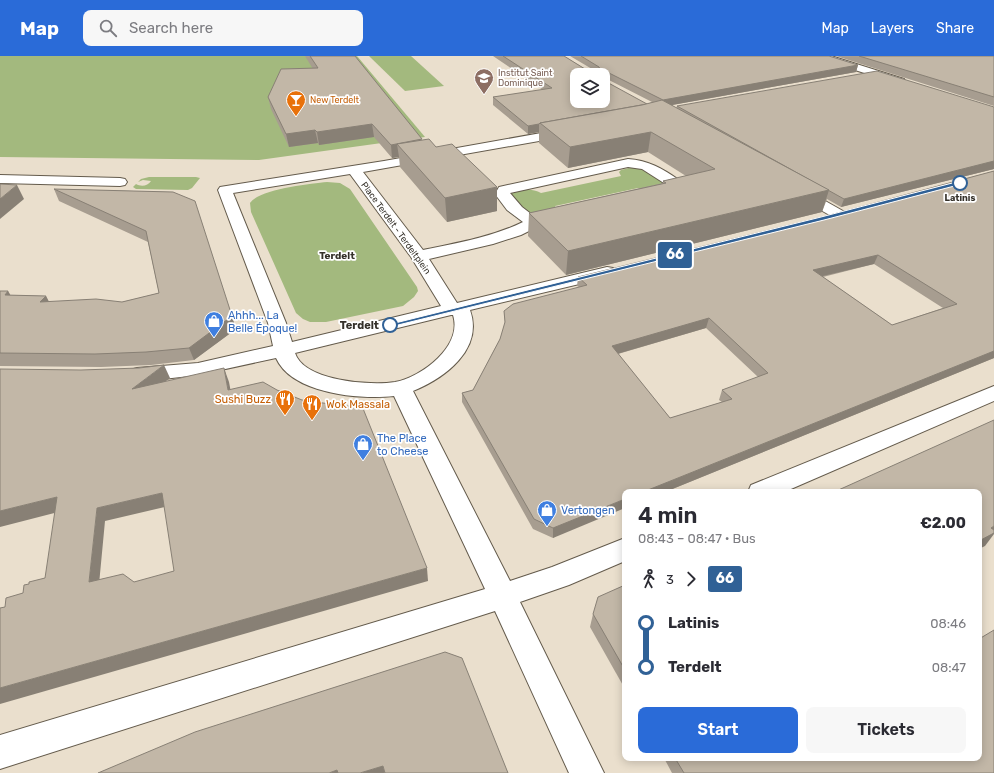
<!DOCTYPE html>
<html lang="en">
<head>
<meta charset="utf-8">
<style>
	:root { --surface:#fff; --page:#f7f7f7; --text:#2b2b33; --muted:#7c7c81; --accent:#2a6bd8 }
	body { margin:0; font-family:Rubik,sans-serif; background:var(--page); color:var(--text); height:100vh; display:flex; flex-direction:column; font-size:15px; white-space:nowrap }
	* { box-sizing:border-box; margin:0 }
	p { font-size:13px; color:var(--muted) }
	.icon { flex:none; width:22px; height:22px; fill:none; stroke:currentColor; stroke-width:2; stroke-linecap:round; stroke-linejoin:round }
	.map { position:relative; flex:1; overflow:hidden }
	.side { position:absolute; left:622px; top:433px; width:360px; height:272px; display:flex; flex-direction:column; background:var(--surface); border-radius:8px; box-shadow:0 2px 10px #0003 }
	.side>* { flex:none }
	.badge { padding:0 8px; border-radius:3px; font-size:14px; line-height:26px }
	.controls { position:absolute; left:570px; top:12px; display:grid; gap:8px }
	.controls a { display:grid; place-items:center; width:40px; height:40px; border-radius:8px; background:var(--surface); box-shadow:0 2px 10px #0003; font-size:20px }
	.map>.badge { position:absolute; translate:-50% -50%; box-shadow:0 0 0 2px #fff }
	.legs { display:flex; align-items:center; gap:6px; height:44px; padding:0 16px; font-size:13px }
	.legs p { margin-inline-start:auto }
	.headline { display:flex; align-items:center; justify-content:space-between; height:68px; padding:0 16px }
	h1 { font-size:22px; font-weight:600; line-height:30px }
	.button { display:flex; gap:8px; margin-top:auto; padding:8px 16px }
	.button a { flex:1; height:46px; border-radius:8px; background:var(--accent); color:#fff; font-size:16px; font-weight:600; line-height:46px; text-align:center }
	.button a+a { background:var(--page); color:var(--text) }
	ul { padding:0 16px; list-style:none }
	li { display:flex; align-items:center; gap:14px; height:44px; font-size:15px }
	li i { display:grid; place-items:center; width:6px; height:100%; margin:0 5px; background:currentColor }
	li i::after { content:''; width:10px; height:10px; margin:-5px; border:3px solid; border-radius:50%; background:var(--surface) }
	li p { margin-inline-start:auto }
	li:first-child i { background:linear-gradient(#0000 50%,currentColor 0) }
	li:last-child i { background:linear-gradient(currentColor 50%,#0000 0) }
	header { display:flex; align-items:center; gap:24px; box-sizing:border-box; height:56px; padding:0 20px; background:var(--accent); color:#fff }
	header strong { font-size:19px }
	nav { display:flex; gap:22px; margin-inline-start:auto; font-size:14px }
	.search { width:280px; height:36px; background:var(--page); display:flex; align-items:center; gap:10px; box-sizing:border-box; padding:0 14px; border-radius:8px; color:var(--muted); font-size:15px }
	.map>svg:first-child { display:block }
</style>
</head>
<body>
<header>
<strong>Map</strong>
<div class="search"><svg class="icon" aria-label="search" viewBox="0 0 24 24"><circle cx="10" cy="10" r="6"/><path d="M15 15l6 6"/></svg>Search here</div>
<nav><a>Map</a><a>Layers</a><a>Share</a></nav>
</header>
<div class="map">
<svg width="994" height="717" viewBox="0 0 994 717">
	<rect width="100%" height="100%" fill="#eadfcd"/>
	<g fill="#a3b97e">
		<path d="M0 0H357L425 81 259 104 0 101Z"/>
		<path d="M369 0H411L444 30 405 35Z"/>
		<path d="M633 111H640L667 128 643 135 638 132 555 150 556 152 527 159 509 139C516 132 533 132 541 137L621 120 619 116 621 114Z"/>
		<path d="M149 121H196L200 122 192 132 188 134 136 133 133 131 136 128C141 131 148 130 151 125L143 124 138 126 141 123Z"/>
		<path d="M327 126 340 127 350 133 417 231 418 235 414 241 403 250 326 266H310L303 263 296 257 251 156 250 147C259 133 310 128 327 126Z"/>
	</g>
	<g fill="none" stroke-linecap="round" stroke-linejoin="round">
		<g stroke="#645b4c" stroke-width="2">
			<g id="minor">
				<path d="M816 0H831L904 23 905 25 904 27H896L817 2Z"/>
				<path d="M569 72 573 73 575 76 573 79 363 116 423 194C457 187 492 181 523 166L507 154 495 138 499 131 628 103C648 104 663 113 679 124L682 134C677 142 664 145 655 143L653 140 655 137 667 134V129L642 113 628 111 510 137 522 151 535 161 557 158 562 160 565 163 562 166 539 170 521 179 493 188 429 203 457 247 607 211 613 212 616 216 613 220 470 254C484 293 445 322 413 335L510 525 552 511 625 482V505L569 529 520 546 604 717H569L495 555 0 713V679L485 533 394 340C361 344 292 338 276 302L198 319 137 326 130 324 127 319 130 314 137 312 198 307 273 290 268 267 218 134 220 131 384 105ZM350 118 411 201 441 250 292 286 286 267 233 137ZM451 259H453C463 290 422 321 395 326 370 330 304 325 295 297Z"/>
				<path d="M0 119 120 122 125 123 127 126 125 129 120 130 0 127Z"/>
				<path d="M799 132 804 133 843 155 846 158 843 161 838 163 833 161 794 139 792 136 794 133Z"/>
				<path d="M994 330V345L784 436H748L751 429Z"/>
			</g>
		</g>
		<use href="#minor" fill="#fff" fill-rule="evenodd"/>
	</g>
	<g fill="#a79d90" fill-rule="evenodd">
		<path d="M305 0H355L422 84 436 91 497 155 447 166 400 111 399 101 392 102 374 81 319 89 318 87 289 91 271 53 268 41 313 13Z"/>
		<path d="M493 0H564L585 13H592L570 0H829L858 9 856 16 672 49 676 52 677 50 994 51V113L841 151 827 143 822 156 566 219 528 180 529 157 663 127V125L686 120 648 96 568 112 539 87V76L528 78 493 49V41L543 34ZM577 19 603 21 652 46 647 48Z"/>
		<path d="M836 0H994V50Z"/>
		<path d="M994 115V302L665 436H625L553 482 533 473 462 346V337L473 334 500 283 505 268 504 255 579 231 577 230 578 221 830 159ZM874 208 943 252 892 269 823 221ZM706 272 758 321 722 334 719 344 722 346 670 362 618 298Z"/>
		<path d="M54 133 173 136 236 273 194 304 151 309 101 311 0 310V235H8L10 239 46 240 49 246H122L159 237 148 186 59 145Z"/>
		<path d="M625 529V633L590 571 593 558Z"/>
		<path d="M664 702H979L994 717H672Z"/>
	</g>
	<g fill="#888075">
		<path d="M858 9 856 16 661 51 662 44Z"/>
		<path d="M372 68 374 81 319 89 317 76Z"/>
		<path d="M539 68V76L528 78V70Z"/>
		<path d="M315 74 318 87 289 91 286 78Z"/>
		<path d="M651 76 648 96 568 112 570 91Z"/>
		<path d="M422 83 397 88 399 101 392 102 391 89Z"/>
		<path d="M994 105V113L841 151 844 143Z"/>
		<path d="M17 129 24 143 0 163V143Z"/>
		<path d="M497 131V155L447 166 445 142Z"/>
		<path d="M829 134 822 156 566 219 568 195Z"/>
		<path d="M878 199 874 208 810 223 813 214Z"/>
		<path d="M8 235 15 247 5 239Z"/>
		<path d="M46 240 52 252 40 246Z"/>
		<path d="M232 260 236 273 194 304 189 292Z"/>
		<path d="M709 262 706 272 610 300 612 290Z"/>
		<path d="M994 295V302L665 436H643Z"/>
		<path d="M164 309 170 322 139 346 132 333Z"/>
		<path d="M224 312 229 326 233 347 228 334Z"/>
		<path d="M162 437 169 450 105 465 98 539 89 526 97 452Z"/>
		<path d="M57 441 66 454 0 471V455Z"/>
		<path d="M625 443V452L553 482V472Z"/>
		<path d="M994 470V478L985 490 979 493V485L991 472Z"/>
		<path d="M427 512 428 525 0 648V632Z"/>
		<path d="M383 710 385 717H360Z"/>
		<path d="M337 714 339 717H329Z"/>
	</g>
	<g fill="#c2b7a7" stroke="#888075" fill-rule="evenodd">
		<path d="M310 0H355L422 83 391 89 372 68 317 76 315 74 286 78 268 41 281 13 318 12Z"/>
		<path d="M503 0H564L585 13H600L599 11 581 0H829L858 9 663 44 603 14V23V19H577V45H603V24L647 48 540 67 539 68 528 70 493 41 552 32Z"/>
		<path d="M859 0H994V41Z"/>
		<path d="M877 15 994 51V105L844 143 677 50Z"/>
		<path d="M662 44 829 134 568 195 529 157 666 127 663 125 715 113 651 76 570 91 540 67 642 49Z"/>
		<path d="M429 83 436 91 452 88 497 131 445 142 397 88Z"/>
		<path d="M994 115V295L643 436H625V443L553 472 534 463 462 337 473 334 500 283 505 266 504 255 513 248 587 229 578 221 830 159ZM878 199 957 248 892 269 813 214ZM709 262 768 317 722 334 732 343 670 362 612 290Z"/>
		<path d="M0 128 17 129 0 143Z"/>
		<path d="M54 133 173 136 195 145 232 260 189 292 146 296 95 298 0 297V235H8L5 239 46 240 40 246 96 243 122 246 159 237 146 175Z"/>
		<path d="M164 309 132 333 224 312 228 334 263 326 277 334 302 344 344 350H362L427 512 0 632V552L5 551 6 542 23 537 24 529 29 528V526L45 522 57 441 0 455V313L81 314 139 312ZM162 437 174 515 134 526 123 518 89 526 97 452Z"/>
		<path d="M994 364V470L991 472 994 474V477L979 485V436H834Z"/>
		<path d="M625 529V614L593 558 598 541Z"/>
		<path d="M994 574V717H684L675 702H979V583Z"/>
		<path d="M445 596 462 602 508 717H385L383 710 360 717H338L337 714 329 717H98L195 676Z"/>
	</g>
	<path fill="#306196" stroke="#fff" d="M960 125 962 126V128L824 164 390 271 387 269 821 161Z"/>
	<defs>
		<g id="school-pin" transform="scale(1)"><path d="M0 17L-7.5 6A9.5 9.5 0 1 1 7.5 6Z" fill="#8d6e63" stroke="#fff"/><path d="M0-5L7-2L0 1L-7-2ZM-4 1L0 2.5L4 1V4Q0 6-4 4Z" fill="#fff"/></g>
		<g id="bar-pin" transform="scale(1)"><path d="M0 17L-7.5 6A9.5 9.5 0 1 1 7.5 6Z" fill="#e8710a" stroke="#fff"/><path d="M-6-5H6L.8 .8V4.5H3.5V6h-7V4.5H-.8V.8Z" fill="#fff"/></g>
		<g id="shop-pin" transform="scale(1)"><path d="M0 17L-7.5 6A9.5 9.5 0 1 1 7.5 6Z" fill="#3f7fe0" stroke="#fff"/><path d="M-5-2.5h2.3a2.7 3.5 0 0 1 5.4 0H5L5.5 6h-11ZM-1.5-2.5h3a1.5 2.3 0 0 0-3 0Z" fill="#fff"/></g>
		<g id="restaurant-pin" transform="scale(1)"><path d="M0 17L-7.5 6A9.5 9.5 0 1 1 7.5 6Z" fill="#e8710a" stroke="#fff"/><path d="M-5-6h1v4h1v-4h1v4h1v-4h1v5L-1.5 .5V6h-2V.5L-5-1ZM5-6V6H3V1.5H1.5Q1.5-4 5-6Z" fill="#fff"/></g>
	</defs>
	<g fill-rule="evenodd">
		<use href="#school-pin" x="484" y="22"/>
		<use href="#bar-pin" x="296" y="44"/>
		<use href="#shop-pin" x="214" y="265"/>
		<use href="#restaurant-pin" x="285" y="343"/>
		<use href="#restaurant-pin" x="312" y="348"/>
		<use href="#shop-pin" x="363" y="388"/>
		<use href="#shop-pin" x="547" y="454"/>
	</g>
	<g fill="#fff" stroke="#306196" stroke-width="2">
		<circle cx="960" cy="127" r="7"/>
		<circle cx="390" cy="269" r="7"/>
	</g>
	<g text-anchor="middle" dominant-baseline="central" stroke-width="3.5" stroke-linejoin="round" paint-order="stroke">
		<g font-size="9" fill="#785e54" stroke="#fff" text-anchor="start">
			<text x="498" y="17">Institut Saint<tspan x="498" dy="10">Dominique</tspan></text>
		</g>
		<g font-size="9" fill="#c56008" stroke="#fff" text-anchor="start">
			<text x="310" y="44">New Terdelt</text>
		</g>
		<g font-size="9" font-weight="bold" fill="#35312a" stroke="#fff">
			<text x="960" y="142">Latinis</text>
		</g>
		<g font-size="9" fill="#35312a" stroke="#fff">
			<text transform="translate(396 172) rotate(54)">Place Terdelt - Terdeltplein</text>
		</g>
		<g font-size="10" font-weight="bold" fill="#35312a" stroke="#fff">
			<text x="337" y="200">Terdelt</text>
		</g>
		<g font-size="11" fill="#366cbe" stroke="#fff" text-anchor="start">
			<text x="228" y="259">Ahhh... La<tspan x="228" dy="13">Belle Époque!</tspan></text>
			<text x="377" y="382">The Place<tspan x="377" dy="13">to Cheese</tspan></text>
			<text x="561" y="454">Vertongen</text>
		</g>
		<g font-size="11" font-weight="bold" fill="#35312a" stroke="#fff" text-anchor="end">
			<text x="379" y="269">Terdelt</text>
		</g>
		<g font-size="11" fill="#c56008" stroke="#fff" text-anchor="end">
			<text x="271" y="343">Sushi Buzz</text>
			<text x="326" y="348" text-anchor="start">Wok Massala</text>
		</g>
	</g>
</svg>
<div class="controls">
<a><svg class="icon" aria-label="layers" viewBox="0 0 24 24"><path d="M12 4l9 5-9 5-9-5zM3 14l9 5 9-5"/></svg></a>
</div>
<b class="badge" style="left:675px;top:199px;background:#306196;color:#fff">66</b>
<section class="side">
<div class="headline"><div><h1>4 min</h1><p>08:43 – 08:47 · Bus</p></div><b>€2.00</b></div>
<div class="legs"><svg class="icon" aria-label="walk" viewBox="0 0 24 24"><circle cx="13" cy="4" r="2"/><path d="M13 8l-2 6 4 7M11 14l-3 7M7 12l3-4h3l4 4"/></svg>3<svg class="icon" aria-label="forward" viewBox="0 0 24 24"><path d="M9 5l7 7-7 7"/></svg><b class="badge" style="background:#306196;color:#fff">66</b></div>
<ul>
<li><i style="color:#306196"></i><b>Latinis</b><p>08:46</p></li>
<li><i style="color:#306196"></i><b>Terdelt</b><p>08:47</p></li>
</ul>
<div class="button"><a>Start</a><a>Tickets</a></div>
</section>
</div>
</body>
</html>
